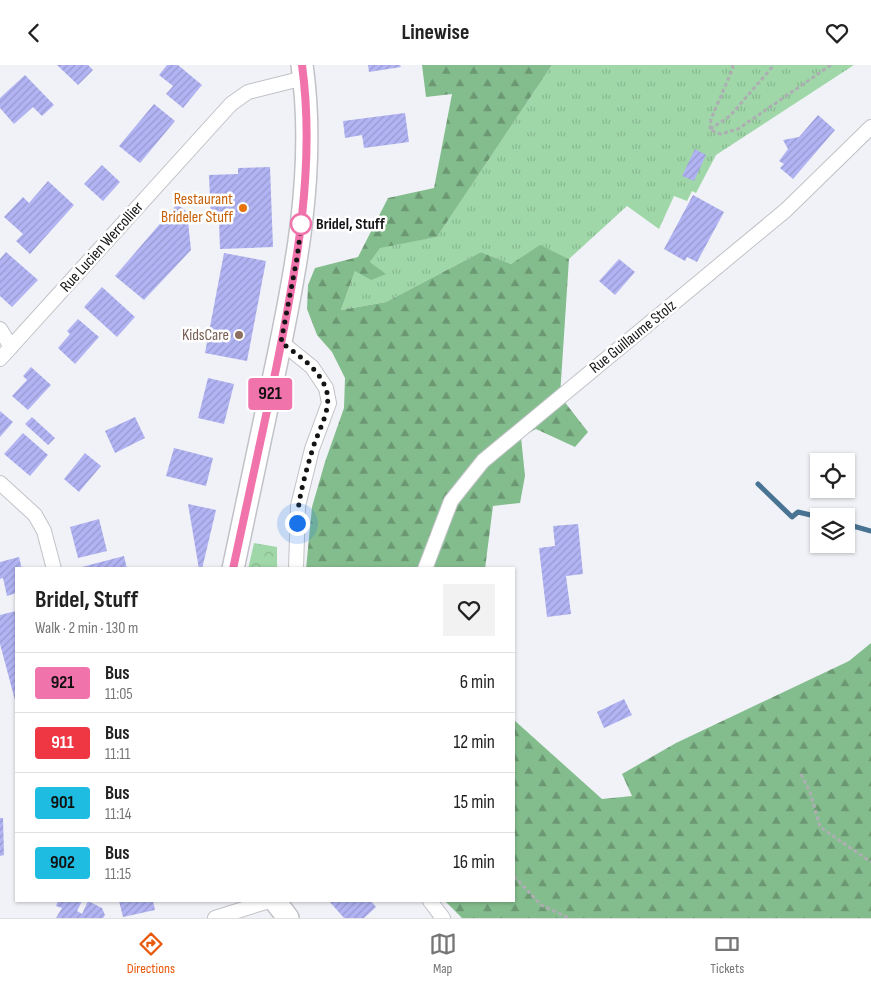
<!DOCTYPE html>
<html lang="en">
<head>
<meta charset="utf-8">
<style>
	:root { --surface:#fff; --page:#f2f2f2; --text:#222; --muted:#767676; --line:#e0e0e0; --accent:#ea580c }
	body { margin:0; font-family:"Sofia Sans Condensed",sans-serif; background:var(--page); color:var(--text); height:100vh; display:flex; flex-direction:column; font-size:19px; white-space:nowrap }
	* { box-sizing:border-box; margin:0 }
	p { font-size:16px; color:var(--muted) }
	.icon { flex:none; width:28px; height:28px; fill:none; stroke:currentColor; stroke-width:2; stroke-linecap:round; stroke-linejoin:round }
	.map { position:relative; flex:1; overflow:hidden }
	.side { position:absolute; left:15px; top:502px; width:500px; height:335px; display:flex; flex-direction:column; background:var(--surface); border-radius:0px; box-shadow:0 1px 4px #0004 }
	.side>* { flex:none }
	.badge { padding:0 10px; border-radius:4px; font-size:18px; line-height:32px }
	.fabs { position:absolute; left:810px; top:388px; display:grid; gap:10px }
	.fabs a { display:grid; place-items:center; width:45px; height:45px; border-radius:0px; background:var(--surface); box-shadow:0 1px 4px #0004; font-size:25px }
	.you { position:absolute; width:25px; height:25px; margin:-12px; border:4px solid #fff; border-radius:50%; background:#1a73e8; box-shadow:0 0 0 8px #1a73e833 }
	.map>.badge { position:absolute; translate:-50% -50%; box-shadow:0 0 0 2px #fff }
	.round { display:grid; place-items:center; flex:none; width:52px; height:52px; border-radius:0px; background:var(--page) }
	.head { display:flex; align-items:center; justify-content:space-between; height:85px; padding:0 20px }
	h1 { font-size:24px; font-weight:700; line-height:38px }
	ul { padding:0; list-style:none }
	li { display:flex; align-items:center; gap:15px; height:60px; padding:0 20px; border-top:1px solid var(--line) }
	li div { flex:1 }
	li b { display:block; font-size:19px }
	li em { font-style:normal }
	li .badge { min-width:55px; font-weight:700; text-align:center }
	header { display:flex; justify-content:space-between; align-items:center; height:65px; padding:0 20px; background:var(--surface); font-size:22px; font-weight:700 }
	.dock { display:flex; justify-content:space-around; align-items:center; height:70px; border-top:1px solid var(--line); background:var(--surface); font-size:14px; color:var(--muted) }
	.dock a { display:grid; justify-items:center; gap:2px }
	.dock .active { color:var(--accent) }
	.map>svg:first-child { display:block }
</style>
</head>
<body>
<header><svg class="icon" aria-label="back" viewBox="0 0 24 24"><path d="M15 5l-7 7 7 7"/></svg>Linewise<svg class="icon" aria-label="heart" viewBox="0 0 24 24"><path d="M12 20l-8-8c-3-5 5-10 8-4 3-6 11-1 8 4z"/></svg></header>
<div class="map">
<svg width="871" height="853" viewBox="0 0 871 853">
	<defs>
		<pattern id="grass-tufts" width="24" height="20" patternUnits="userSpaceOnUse" patternTransform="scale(1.25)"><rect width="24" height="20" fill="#9fd7a8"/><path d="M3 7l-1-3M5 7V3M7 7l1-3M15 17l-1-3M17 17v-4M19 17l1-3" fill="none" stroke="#88b890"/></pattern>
		<pattern id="forest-firs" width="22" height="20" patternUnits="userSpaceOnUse" patternTransform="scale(1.25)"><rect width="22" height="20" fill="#84bd8d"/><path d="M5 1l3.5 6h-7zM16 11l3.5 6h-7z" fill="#6b9872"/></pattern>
		<pattern id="park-crowns" width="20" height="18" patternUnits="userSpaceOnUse" patternTransform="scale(1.25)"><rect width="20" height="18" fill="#9fd7a8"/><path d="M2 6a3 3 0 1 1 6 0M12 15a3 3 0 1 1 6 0" fill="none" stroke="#88b890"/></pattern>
		<pattern id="building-hatch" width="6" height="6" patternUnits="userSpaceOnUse" patternTransform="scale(1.25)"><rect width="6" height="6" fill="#b1b3f3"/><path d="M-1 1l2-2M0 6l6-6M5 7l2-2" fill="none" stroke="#9799d0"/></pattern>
	</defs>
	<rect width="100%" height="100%" fill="#f1f2f7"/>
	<path fill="url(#grass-tufts)" d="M552 0H854L716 90 696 128 692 126 687 136 674 131 659 164 627 141 569 194 540 181 511 199 481 187 386 237 341 245 355 206 385 209 370 197 380 182 437 172Z"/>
	<g fill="url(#forest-firs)">
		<path d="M422 0H552L437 172 380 183 370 197 386 209 371 215 355 206 341 245 386 237 481 187 511 199 540 180 569 194 560 331 588 367 575 382 536 364 521 372 525 411 520 438 493 441 485 504H306L312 442 325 397 344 343 345 313 332 287 317 270 307 244 308 220 315 203 358 192 388 133 434 123 452 29 426 32Z"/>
		<path d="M871 578V853H462L445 836H514V655L602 734 632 731 622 709 676 678 849 596Z"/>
	</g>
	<path fill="url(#park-crowns)" d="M254 478 277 482V504H248Z"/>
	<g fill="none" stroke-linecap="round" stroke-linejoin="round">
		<g stroke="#497393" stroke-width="5">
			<path d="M758 419 792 452 798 447 819 452"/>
			<path d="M846 459 871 466"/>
		</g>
	</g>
	<g fill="url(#building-hatch)">
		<path d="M57 0H88L93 5 78 20Z"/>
		<path d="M167 0H178L202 20 183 43 166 29 173 21 159 10Z"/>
		<path d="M368 0H400L401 2 369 7Z"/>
		<path d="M25 10 54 40 42 51 33 42 14 59 0 43V33Z"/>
		<path d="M154 39 175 56 140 98 119 81Z"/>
		<path d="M405 48 409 77 364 83 362 70 345 73 343 56Z"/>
		<path d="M818 50 835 65 793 114 780 103 784 99 779 96 788 84 783 75 799 72Z"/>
		<path d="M695 84 706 90 694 116 682 111Z"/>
		<path d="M102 100 120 117 103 136 84 119Z"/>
		<path d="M270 102 273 182 220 184 219 155H211L209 110 238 109V103Z"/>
		<path d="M48 116 74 140 30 189 16 176 23 169 4 152 23 132 29 138Z"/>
		<path d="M693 130 724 147 697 197 687 192 685 196 664 184Z"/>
		<path d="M177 139 187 147 191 185 144 235 115 211Z"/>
		<path d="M6 187 38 215 12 242 0 231V194Z"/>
		<path d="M224 188 266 196 247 296 205 288Z"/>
		<path d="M619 194 635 207 615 230 599 216Z"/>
		<path d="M102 222 135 252 117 272 84 242Z"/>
		<path d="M78 254 99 272 75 299 58 283 70 269 67 266Z"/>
		<path d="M31 302 51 320 28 345 12 331 27 315 23 311Z"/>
		<path d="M208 313 234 319 224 359 198 353Z"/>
		<path d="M0 346 13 357 0 372Z"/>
		<path d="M32 352 55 373 48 380 25 359Z"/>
		<path d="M135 352 145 373 115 388 105 366Z"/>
		<path d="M23 368 48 390 30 411 4 389Z"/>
		<path d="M174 383 213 393 206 421 166 411Z"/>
		<path d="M85 388 101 401 79 427 64 414Z"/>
		<path d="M188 439 216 445 202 504H199Z"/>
		<path d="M99 454 107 486 78 493 70 462Z"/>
		<path d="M578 459 583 509 566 511 571 549 547 552 539 483 555 481 553 461Z"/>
		<path d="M124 491 127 504H79L78 503Z"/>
		<path d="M19 492 22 504H16V528L7 531 3 513 0 514V497Z"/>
		<path d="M16 546V639L0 579V550Z"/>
		<path d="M624 634 632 650 604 663 597 647Z"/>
		<path d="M0 753H3L4 790 0 791Z"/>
		<path d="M58 836H82L77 846 82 849 88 836 102 843 105 850 103 853H56L62 843 56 841Z"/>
		<path d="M119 836H153L155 845 123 852Z"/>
		<path d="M329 836H371L376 842 364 853H344Z"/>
	</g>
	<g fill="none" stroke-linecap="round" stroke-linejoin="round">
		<g stroke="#c1c2c7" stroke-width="16">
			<g id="street">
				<path d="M0 264 11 282"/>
				<path d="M281 277 312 302 326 323 329 338 312 384 298 441 296 504"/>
				<path d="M0 294 231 39 248 27 304 13"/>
				<path d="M0 418 35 450 44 466 54 504"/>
				<path d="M425 504 451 436 483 396 786 145 871 62"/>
				<path d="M430 836 443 853"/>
				<path d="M215 853 269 836"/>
			</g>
		</g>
		<g stroke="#c1c2c7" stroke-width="24">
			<g id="primary">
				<path d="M233 504C246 441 260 378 273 315 295 212 317 105 302 0"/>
				<path d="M275 836 288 853"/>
			</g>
		</g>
		<g stroke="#adaeb2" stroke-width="3" stroke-dasharray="4 2.5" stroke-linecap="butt">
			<path d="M732 0 733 3 711 54 710 65 721 69 738 64 831 0"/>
			<path d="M710 64 730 51 774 0"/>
			<path d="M801 709 810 727 820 762 871 797"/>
			<path d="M514 811 541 840 569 853"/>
		</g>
		<use href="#street" stroke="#fff" stroke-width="14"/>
		<use href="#primary" stroke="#fff" stroke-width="21"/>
	</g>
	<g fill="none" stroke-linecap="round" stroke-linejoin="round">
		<g stroke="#fff" stroke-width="11">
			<path id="line" d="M233 504C247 437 262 371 276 304 296 205 316 102 302 0"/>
		</g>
		<use href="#line" stroke="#f173ac" stroke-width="8"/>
		<path stroke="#141416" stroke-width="5" stroke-dasharray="0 9" d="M297 458C298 434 305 410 312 386 317 367 333 344 326 324 319 303 297 290 281 277L297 193 302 155 301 159"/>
	</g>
	<circle fill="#e8710a" stroke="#fff" stroke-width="2" cx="243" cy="143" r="5"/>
	<circle fill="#fff" stroke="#f173ac" stroke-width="2.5" cx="301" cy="159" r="10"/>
	<circle fill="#8d6e63" stroke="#fff" stroke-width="2" cx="239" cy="270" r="5"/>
	<g text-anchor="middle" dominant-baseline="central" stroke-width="5" stroke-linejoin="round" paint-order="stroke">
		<g font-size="16" fill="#c56008" stroke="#fff" text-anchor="end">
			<text x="233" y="134">Restaurant<tspan x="233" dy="18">Brideler Stuff</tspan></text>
		</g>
		<g font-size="16" font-weight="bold" fill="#141416" stroke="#fff" text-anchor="start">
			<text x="316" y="159">Bridel, Stuff</text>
		</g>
		<g font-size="16" fill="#141416" stroke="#fff">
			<text transform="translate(102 182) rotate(-48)">Rue Lucien Wercollier</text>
			<text transform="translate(633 272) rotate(-39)">Rue Guillaume Stolz</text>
		</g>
		<g font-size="16" fill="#785e54" stroke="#fff" text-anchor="end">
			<text x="229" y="270">KidsCare</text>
		</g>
	</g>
</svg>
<div class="fabs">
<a><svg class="icon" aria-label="locate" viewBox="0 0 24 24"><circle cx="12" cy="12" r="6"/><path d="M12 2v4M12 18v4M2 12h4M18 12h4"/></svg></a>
<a><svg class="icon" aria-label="layers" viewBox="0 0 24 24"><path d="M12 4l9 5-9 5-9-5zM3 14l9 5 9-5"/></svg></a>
</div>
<div class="you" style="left:297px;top:458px"></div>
<b class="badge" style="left:270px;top:329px;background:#f173ac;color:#111">921</b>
<section class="side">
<div class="head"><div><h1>Bridel, Stuff</h1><p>Walk · 2 min · 130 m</p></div><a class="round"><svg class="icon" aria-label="heart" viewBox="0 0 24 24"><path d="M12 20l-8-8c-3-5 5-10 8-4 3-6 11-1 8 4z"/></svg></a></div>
<ul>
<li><span class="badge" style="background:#f173ac;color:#111">921</span><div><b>Bus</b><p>11:05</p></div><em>6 min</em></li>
<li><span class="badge" style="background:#ef3744;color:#fff">911</span><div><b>Bus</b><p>11:11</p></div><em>12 min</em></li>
<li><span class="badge" style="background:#1fbce1;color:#111">901</span><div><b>Bus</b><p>11:14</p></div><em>15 min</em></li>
<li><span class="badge" style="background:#1fbce1;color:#111">902</span><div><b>Bus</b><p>11:15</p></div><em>16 min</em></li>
</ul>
</section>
</div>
<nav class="dock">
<a class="active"><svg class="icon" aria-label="directions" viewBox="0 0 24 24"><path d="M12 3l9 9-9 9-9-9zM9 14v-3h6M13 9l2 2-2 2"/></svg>Directions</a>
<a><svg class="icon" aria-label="map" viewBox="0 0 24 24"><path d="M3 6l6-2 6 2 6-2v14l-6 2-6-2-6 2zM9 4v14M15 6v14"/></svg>Map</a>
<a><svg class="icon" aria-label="tickets" viewBox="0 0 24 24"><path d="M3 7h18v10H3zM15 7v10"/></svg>Tickets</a>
</nav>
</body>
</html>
